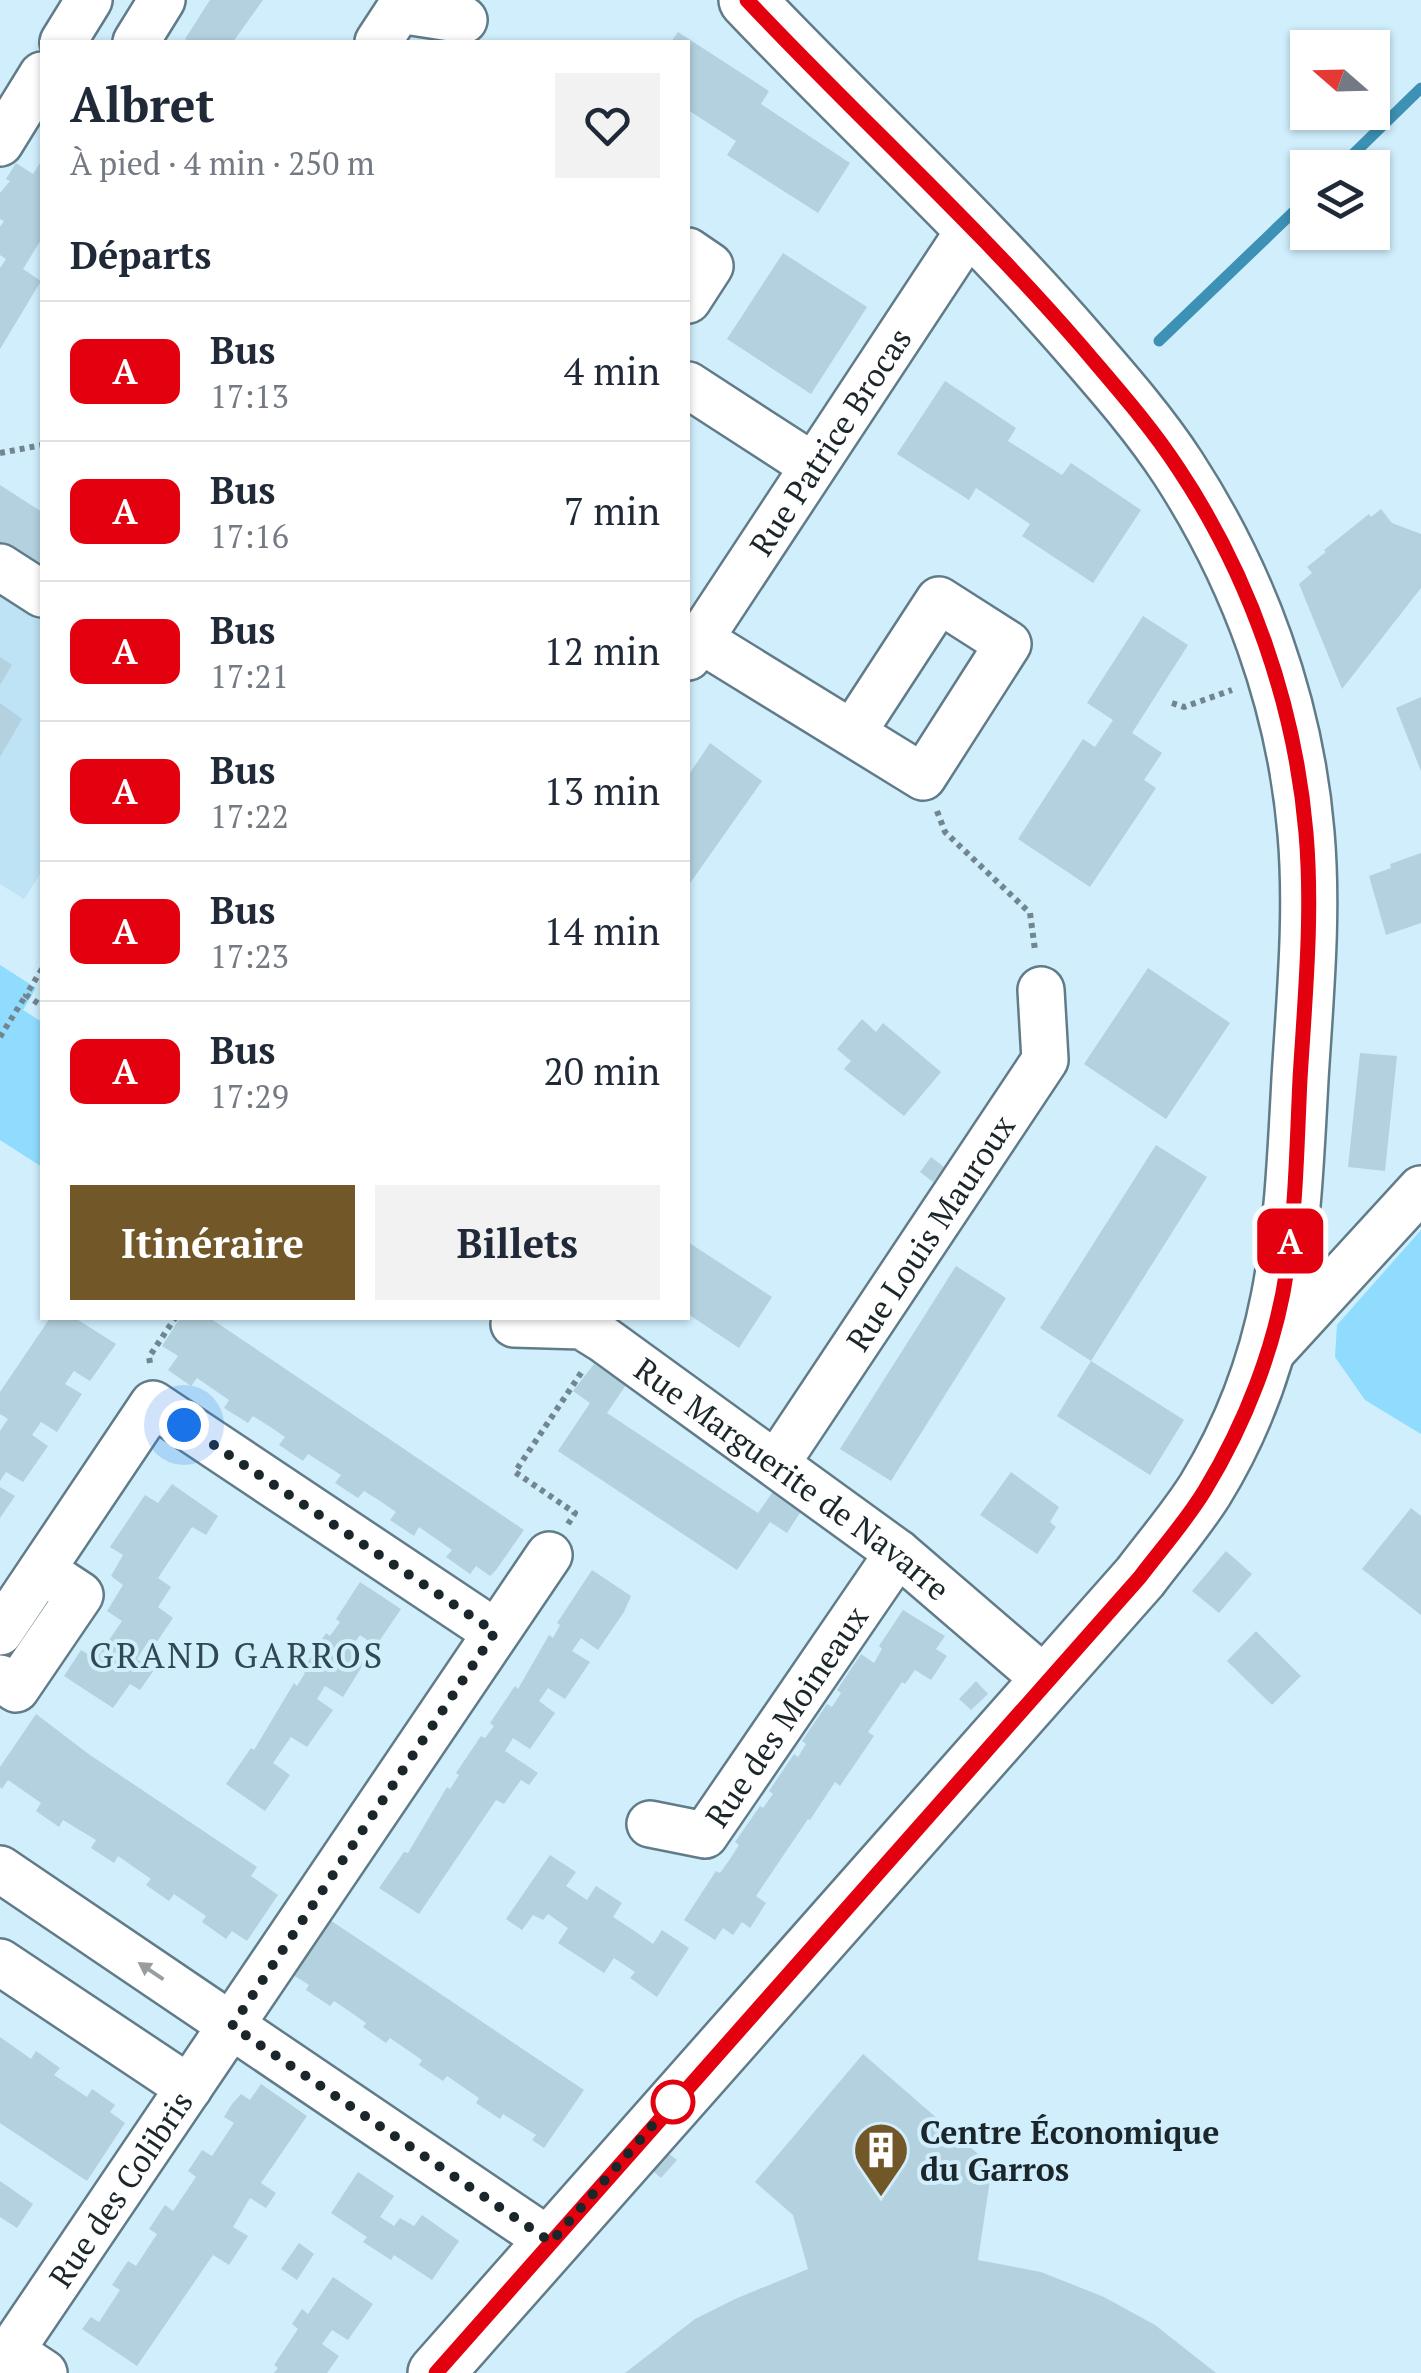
<!DOCTYPE html>
<html lang="fr">
<head>
<meta charset="utf-8">
<style>
	:root { --surface:#fff; --page:#f2f2f3; --text:#1f2937; --muted:#747a83; --line:#e0e1e3; --accent:#725729 }
	body { margin:0; font-family:"PT Serif",serif; background:var(--page); color:var(--text); height:100vh; display:flex; flex-direction:column; font-size:38px; white-space:nowrap }
	* { box-sizing:border-box; margin:0 }
	p { font-size:32px; color:var(--muted) }
	.icon { flex:none; width:55px; height:55px; fill:none; stroke:currentColor; stroke-width:2; stroke-linecap:round; stroke-linejoin:round }
	.map { position:relative; flex:1; overflow:hidden }
	.drawer { position:absolute; left:40px; top:40px; width:650px; height:1280px; display:flex; flex-direction:column; background:var(--surface); border-radius:0px; box-shadow:0 2px 8px #0004 }
	.drawer>* { flex:none }
	.badge { padding:0 20px; border-radius:15px; font-size:35px; line-height:65px }
	.needle { width:65px; rotate:290deg }
	.controls { position:absolute; left:1290px; top:30px; display:grid; gap:20px }
	.controls a { display:grid; place-items:center; width:100px; height:100px; border-radius:0px; background:var(--surface); box-shadow:0 2px 8px #0004; font-size:50px }
	.you { position:absolute; width:50px; height:50px; margin:-25px; border:8px solid #fff; border-radius:50%; background:#1a73e8; box-shadow:0 0 0 15px #1a73e833 }
	.map>.badge { position:absolute; translate:-50% -50%; box-shadow:0 0 0 5px #fff }
	h2 { padding:0 30px; font-size:38px; line-height:90px }
	.round { display:grid; place-items:center; flex:none; width:105px; height:105px; border-radius:0px; background:var(--page) }
	.overview { display:flex; align-items:center; justify-content:space-between; height:170px; padding:0 30px }
	h1 { font-size:48px; font-weight:600; line-height:75px }
	.action { display:flex; gap:20px; margin-top:auto; padding:20px 30px }
	.action a { flex:1; height:115px; border-radius:0px; background:var(--accent); color:#fff; font-size:40px; font-weight:600; line-height:115px; text-align:center }
	.action a+a { background:var(--page); color:var(--text) }
	ul { padding:0; list-style:none }
	li { display:flex; align-items:center; gap:30px; height:140px; padding:0 30px; border-top:2px solid var(--line) }
	li div { flex:1 }
	li b { display:block; font-size:38px }
	li em { font-style:normal }
	li .badge { min-width:110px; font-weight:700; text-align:center }
	.map>svg:first-child { display:block }
</style>
</head>
<body>
<div class="map">
<svg width="1421" height="2373" viewBox="0 0 1421 2373">
	<rect width="100%" height="100%" fill="#d0eefc"/>
	<path fill="#bee3f5" d="M0 587 42 614V871L24 899 0 884Z"/>
	<g fill="#90dcfe">
		<path d="M0 965 36 988 23 1010 42 1022V1167L0 1140Z"/>
		<path d="M1421 1230V1434L1365 1400 1335 1357 1337 1325Z"/>
	</g>
	<g fill="none" stroke-linecap="round" stroke-linejoin="round">
		<g stroke="#3c91b4" stroke-width="11">
			<path d="M1339 168 1421 88"/>
			<path d="M1159 341 1308 198"/>
		</g>
	</g>
	<g fill="#b4d1df">
		<path d="M210 0H263L233 42H191L185 39Z"/>
		<path d="M678 32 769 91 761 104 850 163 818 213 727 155 736 141 688 110V42H671Z"/>
		<path d="M42 160V238L23 269 41 281 0 349V268L6 259 0 255V227L4 221 0 219V193L10 181 6 179 16 163 33 174Z"/>
		<path d="M783 253 867 307 811 394 727 339Z"/>
		<path d="M945 381 1016 428 1008 441 1062 475 1071 463 1141 510 1093 583 1022 536 1030 524 976 488 969 500 897 454Z"/>
		<path d="M0 485 42 512V585L0 557Z"/>
		<path d="M1381 509 1392 523 1421 534V588L1342 689 1299 584 1312 573 1307 567 1326 552 1324 550 1369 514 1371 517Z"/>
		<path d="M1143 616 1188 645 1132 733 1162 753 1144 780 1156 788 1090 887 1018 839 1083 739 1095 747 1113 720 1087 703Z"/>
		<path d="M0 657 12 665 0 685Z"/>
		<path d="M1421 697V771L1396 708Z"/>
		<path d="M0 703 22 719 0 757Z"/>
		<path d="M710 743 762 781 688 886V776Z"/>
		<path d="M1421 853V923L1386 935 1369 876 1391 868 1390 864Z"/>
		<path d="M1148 968 1230 1023 1166 1119 1084 1064Z"/>
		<path d="M862 1019 876 1032 883 1023 941 1072 904 1116 844 1069 851 1061 837 1049Z"/>
		<path d="M1360 1053 1397 1056 1385 1171 1348 1167Z"/>
		<path d="M1156 1145 1207 1177 1091 1361 1184 1420 1150 1475 1057 1416 1091 1361 1040 1328Z"/>
		<path d="M931 1157 944 1167 933 1182 920 1172Z"/>
		<path d="M688 1242 772 1297 739 1348 688 1314Z"/>
		<path d="M956 1266 1006 1298 891 1481 840 1449Z"/>
		<path d="M50 1318H75L116 1344 90 1381 74 1371 65 1384 82 1394 57 1432 41 1422 32 1435 48 1446 23 1482 6 1472 0 1481V1431L8 1419 0 1414V1392Z"/>
		<path d="M180 1318H210L524 1530 496 1570 490 1576 476 1566 470 1574 446 1557 452 1550 419 1527 414 1536 390 1520 396 1512 380 1501 364 1491 358 1498 335 1483 341 1475 308 1454 303 1461 279 1445 285 1437 269 1426 253 1416 248 1423 224 1408 229 1400 197 1378 191 1386 168 1370 178 1356 162 1346Z"/>
		<path d="M594 1364 626 1385 607 1413 758 1513 777 1486 805 1505 787 1533 770 1522 737 1570 558 1451 590 1403 573 1391Z"/>
		<path d="M1011 1472 1059 1507 1050 1522 1056 1527 1037 1554 980 1515Z"/>
		<path d="M172 1484 218 1516 206 1535 192 1527 158 1578 171 1587 158 1607 173 1618 156 1643 149 1640 137 1659 154 1670 140 1690 130 1684 113 1708 64 1676 81 1650 96 1659 122 1621 107 1611 123 1585 111 1576 123 1555 110 1547 145 1495 158 1503Z"/>
		<path d="M0 1487 15 1496 0 1518Z"/>
		<path d="M1411 1508 1421 1516V1615L1362 1569Z"/>
		<path d="M1226 1551 1252 1574 1219 1613 1192 1591Z"/>
		<path d="M592 1570 631 1596 624 1612 598 1650 581 1638 572 1651 590 1662 565 1699 548 1688 539 1701 555 1713 530 1749 513 1738 505 1751 538 1773 529 1785 521 1780 504 1804 496 1800 419 1914 379 1888 404 1852 408 1853 447 1787 450 1789 459 1775 456 1773 481 1736 485 1738 494 1726 490 1723 515 1686 518 1689 549 1635 553 1638 560 1625 557 1623Z"/>
		<path d="M360 1582 401 1609 376 1646 360 1635 350 1649 366 1660 343 1697 325 1686 317 1699 333 1710 307 1747 291 1737 273 1763 290 1775 265 1811 226 1784 251 1748 254 1750 294 1683 297 1686 305 1673 302 1671 326 1633 330 1636 340 1622 336 1619Z"/>
		<path d="M903 1610 945 1636 936 1649 947 1656 931 1680 915 1670 905 1684 902 1682 868 1732 874 1736 840 1786 835 1782 810 1820 808 1819 756 1896 766 1903 750 1928 742 1922 733 1935 723 1928 715 1940 684 1920 716 1871 720 1873 730 1859 739 1845 735 1842 760 1806 763 1808 773 1794 769 1791 794 1754 798 1757 806 1744 802 1741 827 1704 832 1707 841 1693 837 1690 861 1654 874 1663 882 1649 879 1646Z"/>
		<path d="M1256 1631 1301 1676 1272 1705 1227 1661Z"/>
		<path d="M976 1681 988 1694 971 1710 959 1699Z"/>
		<path d="M36 1714 90 1755 257 1867 251 1876 278 1895 247 1941 232 1931 226 1939 202 1922 206 1916 174 1894 169 1901 146 1885 151 1879 118 1856 114 1863 91 1848 96 1840 63 1820 59 1827 36 1811 41 1803 8 1780 2 1789 0 1787V1767Z"/>
		<path d="M550 1855 576 1872 566 1886 587 1900 596 1886 622 1903 613 1917 633 1930 653 1944 662 1930 689 1948 657 1997 630 1978 635 1972 614 1958 604 1973 558 1943 568 1928 548 1914 543 1920 533 1915 522 1930 506 1919Z"/>
		<path d="M330 1920 584 2090 544 2148 532 2140 536 2135 503 2114 500 2119 476 2103 479 2098 447 2076 443 2081 419 2065 422 2060 390 2038 386 2043 363 2027 366 2023 349 2011 334 2001 330 2006 306 1990 309 1985 293 1975Z"/>
		<path d="M0 2037 31 2059 36 2051 60 2068 54 2075 87 2097 92 2089 115 2105 110 2112 125 2123 87 2181 0 2123Z"/>
		<path d="M863 2054 992 2166 978 2260 1041 2272 1104 2297 1155 2325 1216 2373H625L695 2319 735 2299 808 2269 793 2215 755 2182Z"/>
		<path d="M261 2084 307 2116 261 2183 276 2193 266 2208 250 2198 233 2227 248 2236 229 2265 213 2255 137 2366 82 2329 91 2317 99 2322 120 2290 112 2285 128 2261 136 2266 157 2234 149 2229 165 2205 173 2211 196 2177 188 2171 202 2150 212 2156 234 2123 224 2117 232 2104 241 2094 250 2100Z"/>
		<path d="M669 2154 677 2160 661 2178 653 2171Z"/>
		<path d="M358 2172 394 2196 380 2217 394 2226 400 2218 414 2226 422 2215 459 2241 432 2280 394 2255 391 2260 363 2242 367 2237 331 2213Z"/>
		<path d="M0 2181 33 2204 17 2228 0 2217Z"/>
		<path d="M299 2243 314 2254 297 2280 281 2269Z"/>
		<path d="M333 2277 373 2304 348 2340 332 2330 322 2344 339 2356 327 2373H274L278 2368 274 2365 298 2329 292 2324 302 2309 308 2314Z"/>
	</g>
	<g fill="none" stroke-linecap="round" stroke-linejoin="round">
		<g stroke="#617c88" stroke-width="50">
			<g id="minor">
				<path d="M63 42 89 0"/>
				<path d="M136 42 162 0"/>
				<path d="M378 42 399 10 464 20"/>
				<path d="M0 143 42 75"/>
				<path d="M688 251 710 266 688 300"/>
				<path d="M688 385 813 466"/>
				<path d="M0 567 42 594"/>
				<path d="M699 639 923 777 1008 644 939 600 853 732"/>
				<path id="s1" d="M688 657 972 226"/>
				<path id="s2" d="M514 1324 582 1326 603 1339 898 1553 1047 1681"/>
				<path d="M1266 1358 1421 1189"/>
				<path id="s3" d="M776 1464 1045 1060 1041 990"/>
				<path d="M0 1632 153 1404 495 1632"/>
				<path d="M0 1678 16 1689 80 1595 42 1570"/>
				<path id="s4" d="M650 1824 705 1835 898 1553"/>
				<path d="M0 1869 551 2242"/>
				<path d="M0 1962 189 2088"/>
				<path d="M11 2351 44 2373"/>
				<path id="s5" d="M0 2367 549 1555"/>
			</g>
		</g>
		<g stroke="#617c88" stroke-width="60">
			<path id="tertiary" d="M436 2373 1140 1577C1162 1548 1186 1520 1205 1490 1288 1355 1292 1230 1300 1079 1305 997 1313 914 1306 833 1295 703 1249 577 1178 468 1150 425 1115 385 1082 347 977 225 858 117 747 0"/>
		</g>
		<g stroke="#728690" stroke-width="6" stroke-dasharray="5 5" stroke-linecap="butt">
			<path d="M0 453 42 445"/>
			<path d="M1172 703 1184 707 1232 690"/>
			<path d="M937 811 945 832 1030 913 1035 950"/>
			<path d="M42 969 26 995 42 1006"/>
			<path d="M0 1037 26 995"/>
			<path d="M150 1363 149 1357 175 1318"/>
			<path d="M568 1524 575 1513 515 1472 583 1370"/>
		</g>
		<use href="#minor" stroke="#fff" stroke-width="45"/>
		<use href="#tertiary" stroke="#fff" stroke-width="55"/>
	</g>
	<defs><path id="oneway-solid" d="M-6-.8H1V-3.2L6.5 0L1 3.2V.8H-6Z" transform="scale(2.5)"/></defs>
	<use fill="#989da0" href="#oneway-solid" transform="translate(151 1971) rotate(-146)"/>
	<g fill="none" stroke-linecap="round" stroke-linejoin="round">
		<g stroke="#fff" stroke-width="22">
			<path id="line" d="M436 2373 1140 1577C1162 1548 1187 1520 1205 1490 1245 1424 1276 1346 1287 1269 1296 1206 1297 1142 1300 1079 1305 997 1313 914 1306 833 1295 704 1250 576 1178 468 1150 425 1115 386 1082 347 977 225 857 117 747 0"/>
		</g>
		<use href="#line" stroke="#e3000f" stroke-width="15"/>
		<path stroke="#1b262b" stroke-width="10" stroke-dasharray="0 18" d="M184 1425 495 1632 232 2026 551 2242 673 2102"/>
	</g>
	<defs>
		<g id="building-pin" transform="scale(2.875)"><path d="M0 17L-7.5 6A9.5 9.5 0 1 1 7.5 6Z" fill="#725729" stroke="#d0eefc"/><path d="M-4-6H4V6H1V3H-1V6H-4ZM-2.5-4.3h1.7v1.8h-1.7ZM.8-4.3h1.7v1.8H.8ZM-2.5-1h1.7V.8h-1.7ZM.8-1h1.7V.8H.8Z" fill="#fff"/></g>
	</defs>
	<g fill-rule="evenodd">
		<use href="#building-pin" x="881" y="2150"/>
	</g>
	<circle fill="#fff" stroke="#e3000f" stroke-width="5" cx="673" cy="2102" r="20"/>
	<g text-anchor="middle" dominant-baseline="central" stroke-width="8" stroke-linejoin="round" paint-order="stroke">
		<g font-size="32" fill="#1b262b" stroke="#d0eefc">
			<text stroke="none"><textPath href="#s1" startOffset="258">Rue Patrice Brocas</textPath></text>
			<text stroke="none"><textPath href="#s3" startOffset="278">Rue Louis Mauroux</textPath></text>
			<text stroke="none"><textPath href="#s2" startOffset="328">Rue Marguerite de Navarre</textPath></text>
			<text stroke="none"><textPath href="#s4" startOffset="200">Rue des Moineaux</textPath></text>
			<text stroke="none"><textPath href="#s5" startOffset="215">Rue des Colibris</textPath></text>
		</g>
		<g font-size="32" font-weight="bold" fill="#1b262b" stroke="#d0eefc" text-anchor="start">
			<text x="920" y="2132">Centre Économique<tspan x="920" dy="37">du Garros</tspan></text>
		</g>
		<g font-size="35" letter-spacing="2.5" fill="#2f4853" stroke="#d0eefc">
			<text x="237" y="1655">GRAND GARROS</text>
		</g>
	</g>
</svg>
<div class="controls">
<a><svg class="needle" viewBox="-14 -14 28 28"><path d="M0-13l5 13h-10z" fill="#e53935"/><path d="M0 13l5-13h-10z" fill="#747a83"/></svg></a>
<a><svg class="icon" aria-label="layers" viewBox="0 0 24 24"><path d="M12 4l9 5-9 5-9-5zM3 14l9 5 9-5"/></svg></a>
</div>
<div class="you" style="left:184px;top:1425px"></div>
<b class="badge" style="left:1290px;top:1241px;background:#e3000f;color:#fff">A</b>
<section class="drawer">
<div class="overview"><div><h1>Albret</h1><p>À pied · 4 min · 250 m</p></div><a class="round"><svg class="icon" aria-label="heart" viewBox="0 0 24 24"><path d="M12 20l-8-8c-3-5 5-10 8-4 3-6 11-1 8 4z"/></svg></a></div>
<h2>Départs</h2>
<ul>
<li><span class="badge" style="background:#e3000f;color:#fff">A</span><div><b>Bus</b><p>17:13</p></div><em>4 min</em></li>
<li><span class="badge" style="background:#e3000f;color:#fff">A</span><div><b>Bus</b><p>17:16</p></div><em>7 min</em></li>
<li><span class="badge" style="background:#e3000f;color:#fff">A</span><div><b>Bus</b><p>17:21</p></div><em>12 min</em></li>
<li><span class="badge" style="background:#e3000f;color:#fff">A</span><div><b>Bus</b><p>17:22</p></div><em>13 min</em></li>
<li><span class="badge" style="background:#e3000f;color:#fff">A</span><div><b>Bus</b><p>17:23</p></div><em>14 min</em></li>
<li><span class="badge" style="background:#e3000f;color:#fff">A</span><div><b>Bus</b><p>17:29</p></div><em>20 min</em></li>
</ul>
<div class="action"><a>Itinéraire</a><a>Billets</a></div>
</section>
</div>
</body>
</html>
